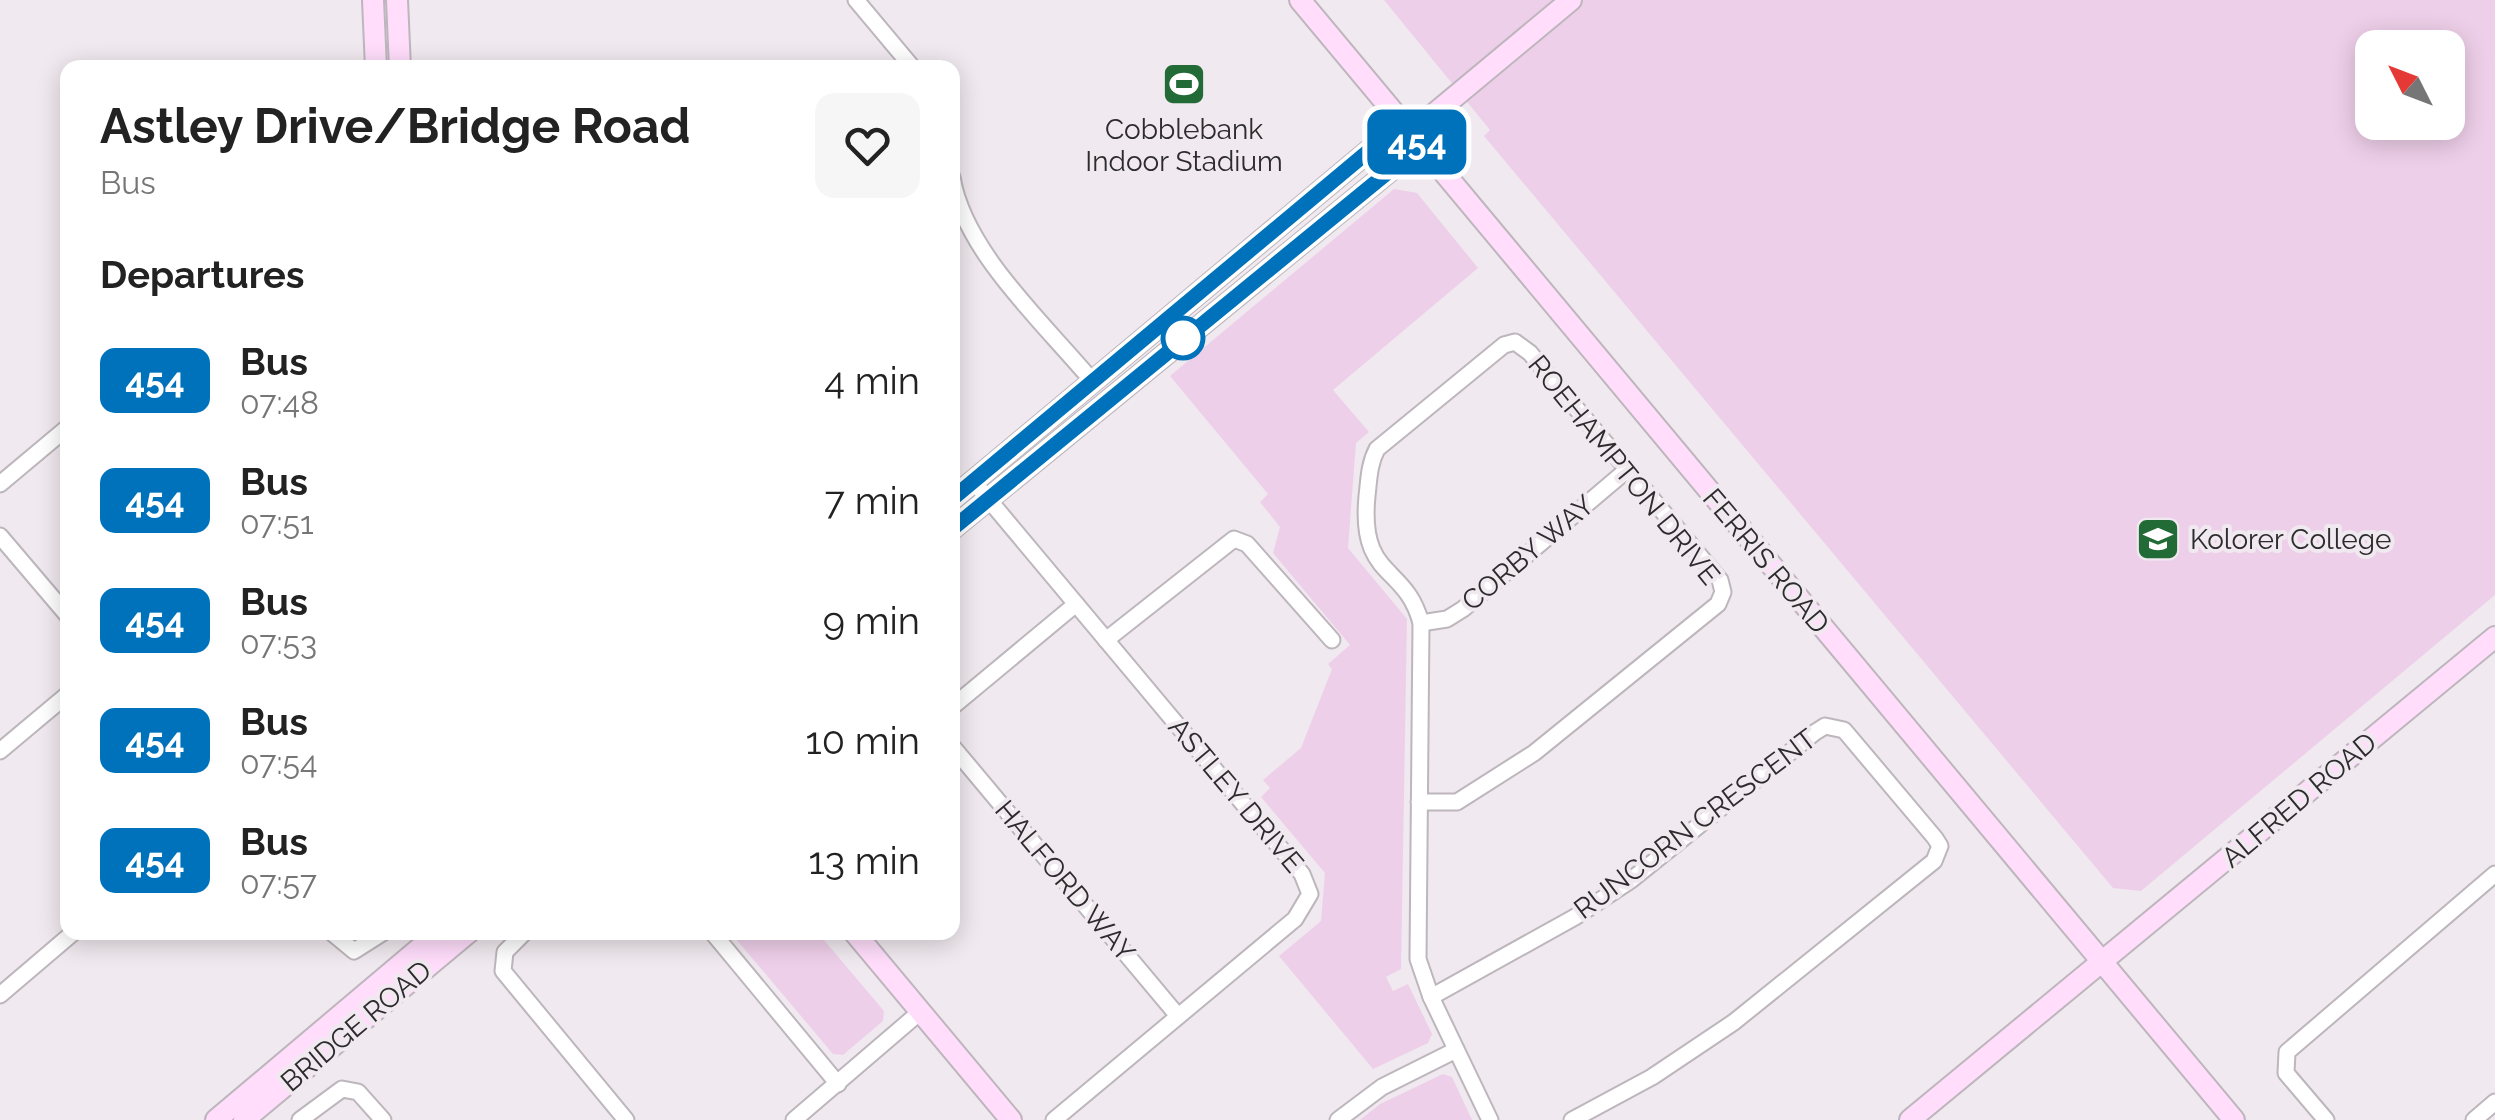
<!DOCTYPE html>
<html lang="en">
<head>
<meta charset="utf-8">
<style>
	:root { --surface:#fff; --page:#f6f6f6; --text:#222; --muted:#767676 }
	body { margin:0; font-family:Raleway,sans-serif; background:var(--page); color:var(--text); height:100vh; display:flex; flex-direction:column; font-size:38px; white-space:nowrap }
	* { box-sizing:border-box; margin:0 }
	p { font-size:32px; color:var(--muted) }
	.icon { flex:none; width:55px; height:55px; fill:none; stroke:currentColor; stroke-width:2; stroke-linecap:round; stroke-linejoin:round }
	.map { position:relative; flex:1; overflow:hidden }
	.details { position:absolute; left:60px; top:60px; width:900px; height:880px; display:flex; flex-direction:column; background:var(--surface); border-radius:20px; box-shadow:0 5px 25px #0003 }
	.details>* { flex:none }
	.badge { padding:0 20px; border-radius:15px; font-size:35px; line-height:65px }
	.needle { width:65px; rotate:312deg }
	.fabs { position:absolute; left:2355px; top:30px; display:grid; gap:20px }
	.fabs a { display:grid; place-items:center; width:110px; height:110px; border-radius:20px; background:var(--surface); box-shadow:0 5px 25px #0003; font-size:50px }
	.map>.badge { position:absolute; translate:-50% -50%; box-shadow:0 0 0 5px #fff }
	h2 { padding:0 40px; font-size:38px; line-height:90px }
	.round { display:grid; place-items:center; flex:none; width:105px; height:105px; border-radius:20px; background:var(--page) }
	.summary { display:flex; align-items:center; justify-content:space-between; height:170px; padding:0 40px }
	h1 { font-size:48px; font-weight:700; line-height:75px }
	ul { padding:0; list-style:none }
	li { display:flex; align-items:center; gap:30px; height:120px; padding:0 40px }
	li div { flex:1 }
	li b { display:block; font-size:38px }
	li em { font-style:normal }
	li .badge { min-width:110px; font-weight:700; text-align:center }
	.map>svg:first-child { display:block }
</style>
</head>
<body>
<div class="map">
<svg width="2495" height="1120" viewBox="0 0 2495 1120">
	<rect width="100%" height="100%" fill="#f0e9ef"/>
	<g fill="#eecfe9" fill-rule="evenodd">
		<path d="M1384 0H2495V595L2141 891 2113 888 1484 136 1490 130ZM2372 48H2448V122H2372Z"/>
		<path d="M1394 189 1417 193 1478 268 1333 390 1369 432 1356 443 1348 548 1407 619 1401 969 1386 977 1393 991 1408 984 1432 1034 1428 1043 1373 1069 1279 956 1321 921 1325 873 1261 797 1270 788 1263 780 1301 748 1332 669 1328 664 1350 645 1273 553 1280 527 1260 502 1268 494 1170 376Z"/>
		<path d="M731 933H818L884 1011 883 1021 843 1055 833 1054Z"/>
		<path d="M1443 1074 1452 1077 1472 1120H1360L1380 1104Z"/>
	</g>
	<g fill="none" stroke-linecap="round" stroke-linejoin="round">
		<g stroke="#bdb6bc" stroke-width="19">
			<g id="street">
				<path d="M856 0 913 68"/>
				<path d="M952 177C964 252 1046 325 1093 382"/>
				<path d="M974 482 1302 874 1310 894 1295 919 1054 1120"/>
				<path d="M0 484 68 427"/>
				<path d="M0 536 68 616"/>
				<path d="M1421 623 1447 619 1463 609 1628 469"/>
				<path d="M1106 640 1234 539 1247 544 1332 640"/>
				<path d="M952 707 1076 604"/>
				<path d="M952 746 1178 1016"/>
				<path d="M0 751 68 694"/>
				<path d="M1419 802H1457L1534 753 1718 604 1723 592 1720 580 1530 353 1515 342 1504 345 1377 449C1369 464 1369 479 1367 496 1359 580 1405 563 1421 623L1418 959 1431 997 1490 1120"/>
				<path d="M331 932 354 951 384 932"/>
				<path d="M525 932 505 952 503 971 626 1120"/>
				<path d="M712 932 838 1084"/>
				<path d="M0 995 74 932"/>
				<path d="M1431 997 1575 917 1631 880 1814 733 1825 726 1844 730 1935 838 1940 846 1934 861 1734 1022 1652 1077 1572 1120"/>
				<path d="M300 1120 342 1089 358 1092 383 1120"/>
				<path d="M794 1120 920 1012"/>
				<path d="M1338 1120 1382 1087 1456 1050"/>
				<path d="M2326 1120 2286 1073 2287 1052 2495 874"/>
				<path d="M2474 1120 2495 1102"/>
			</g>
		</g>
		<g stroke="#bdb6bc" stroke-width="24">
			<g id="secondary">
				<path d="M373 0 376 68"/>
				<path d="M397 0 400 68"/>
				<path d="M1300 0 2234 1120"/>
				<path d="M1410 134 1571 0"/>
				<path d="M952 499 1401 124"/>
				<path d="M952 529 1420 146"/>
				<path d="M854 932 1011 1120"/>
				<path d="M216 1120 439 932"/>
				<path d="M244 1120 469 932"/>
				<path d="M1910 1120 2495 637"/>
			</g>
		</g>
		<use href="#street" stroke="#fff" stroke-width="15"/>
		<use href="#secondary" stroke="#ffddfb" stroke-width="20"/>
	</g>
	<g fill="none" stroke-linecap="round" stroke-linejoin="round">
		<g stroke="#fff" stroke-width="22">
			<path id="line" d="M952 499 1401 124 1420 146 952 529"/>
		</g>
		<use href="#line" stroke="#0072bc" stroke-width="15"/>
	</g>
	<defs>
		<g id="stadium-square" transform="scale(2.25)"><rect x="-9" y="-9" width="18" height="18" rx="4" fill="#226a36" stroke="#f0e9ef"/><path d="M0-5a6.5 5 0 1 0 0 10a6.5 5 0 1 0 0-10ZM-3.5-1.8h7v3.6h-7Z" fill="#fff"/></g>
		<g id="school-square" transform="scale(2.25)"><rect x="-9" y="-9" width="18" height="18" rx="4" fill="#226a36" stroke="#f0e9ef"/><path d="M0-5L7-2L0 1L-7-2ZM-4 1L0 2.5L4 1V4Q0 6-4 4Z" fill="#fff"/></g>
	</defs>
	<g fill-rule="evenodd">
		<use href="#stadium-square" x="1184" y="84"/>
		<use href="#school-square" x="2158" y="539"/>
	</g>
	<circle fill="#fff" stroke="#0072bc" stroke-width="5" cx="1183" cy="338" r="20"/>
	<g text-anchor="middle" dominant-baseline="central" stroke-width="8" stroke-linejoin="round" paint-order="stroke">
		<g font-size="28" fill="#2d2b2d" stroke="#f0e9ef">
			<text x="1184" y="129">Cobblebank<tspan x="1184" dy="32">Indoor Stadium</tspan></text>
			<text x="2190" y="539" text-anchor="start">Kolorer College</text>
		</g>
		<g font-size="28" fill="#2d2b2d" stroke="#f0e9ef">
			<text transform="translate(1624 470) rotate(51)">ROEHAMPTON DRIVE</text>
			<text transform="translate(1528 553) rotate(-40)">CORBY WAY</text>
			<text transform="translate(1766 561) rotate(50)">FERRIS ROAD</text>
			<text transform="translate(1236 795) rotate(50)">ASTLEY DRIVE</text>
			<text transform="translate(2299 800) rotate(-40)">ALFRED ROAD</text>
			<text transform="translate(1695 824) rotate(-37)">RUNCORN CRESCENT</text>
			<text transform="translate(1065 881) rotate(50)">HALFORD WAY</text>
			<text transform="translate(356 1026) rotate(-40)">BRIDGE ROAD</text>
		</g>
	</g>
</svg>
<div class="fabs">
<a><svg class="needle" viewBox="-14 -14 28 28"><path d="M0-13l5 13h-10z" fill="#e53935"/><path d="M0 13l5-13h-10z" fill="#767676"/></svg></a>
</div>
<b class="badge" style="left:1417px;top:142px;background:#0072bc;color:#fff">454</b>
<section class="details">
<div class="summary"><div><h1>Astley Drive/Bridge Road</h1><p>Bus</p></div><a class="round"><svg class="icon" aria-label="heart" viewBox="0 0 24 24"><path d="M12 20l-8-8c-3-5 5-10 8-4 3-6 11-1 8 4z"/></svg></a></div>
<h2>Departures</h2>
<ul>
<li><span class="badge" style="background:#0072bc;color:#fff">454</span><div><b>Bus</b><p>07:48</p></div><em>4 min</em></li>
<li><span class="badge" style="background:#0072bc;color:#fff">454</span><div><b>Bus</b><p>07:51</p></div><em>7 min</em></li>
<li><span class="badge" style="background:#0072bc;color:#fff">454</span><div><b>Bus</b><p>07:53</p></div><em>9 min</em></li>
<li><span class="badge" style="background:#0072bc;color:#fff">454</span><div><b>Bus</b><p>07:54</p></div><em>10 min</em></li>
<li><span class="badge" style="background:#0072bc;color:#fff">454</span><div><b>Bus</b><p>07:57</p></div><em>13 min</em></li>
</ul>
</section>
</div>
</body>
</html>
